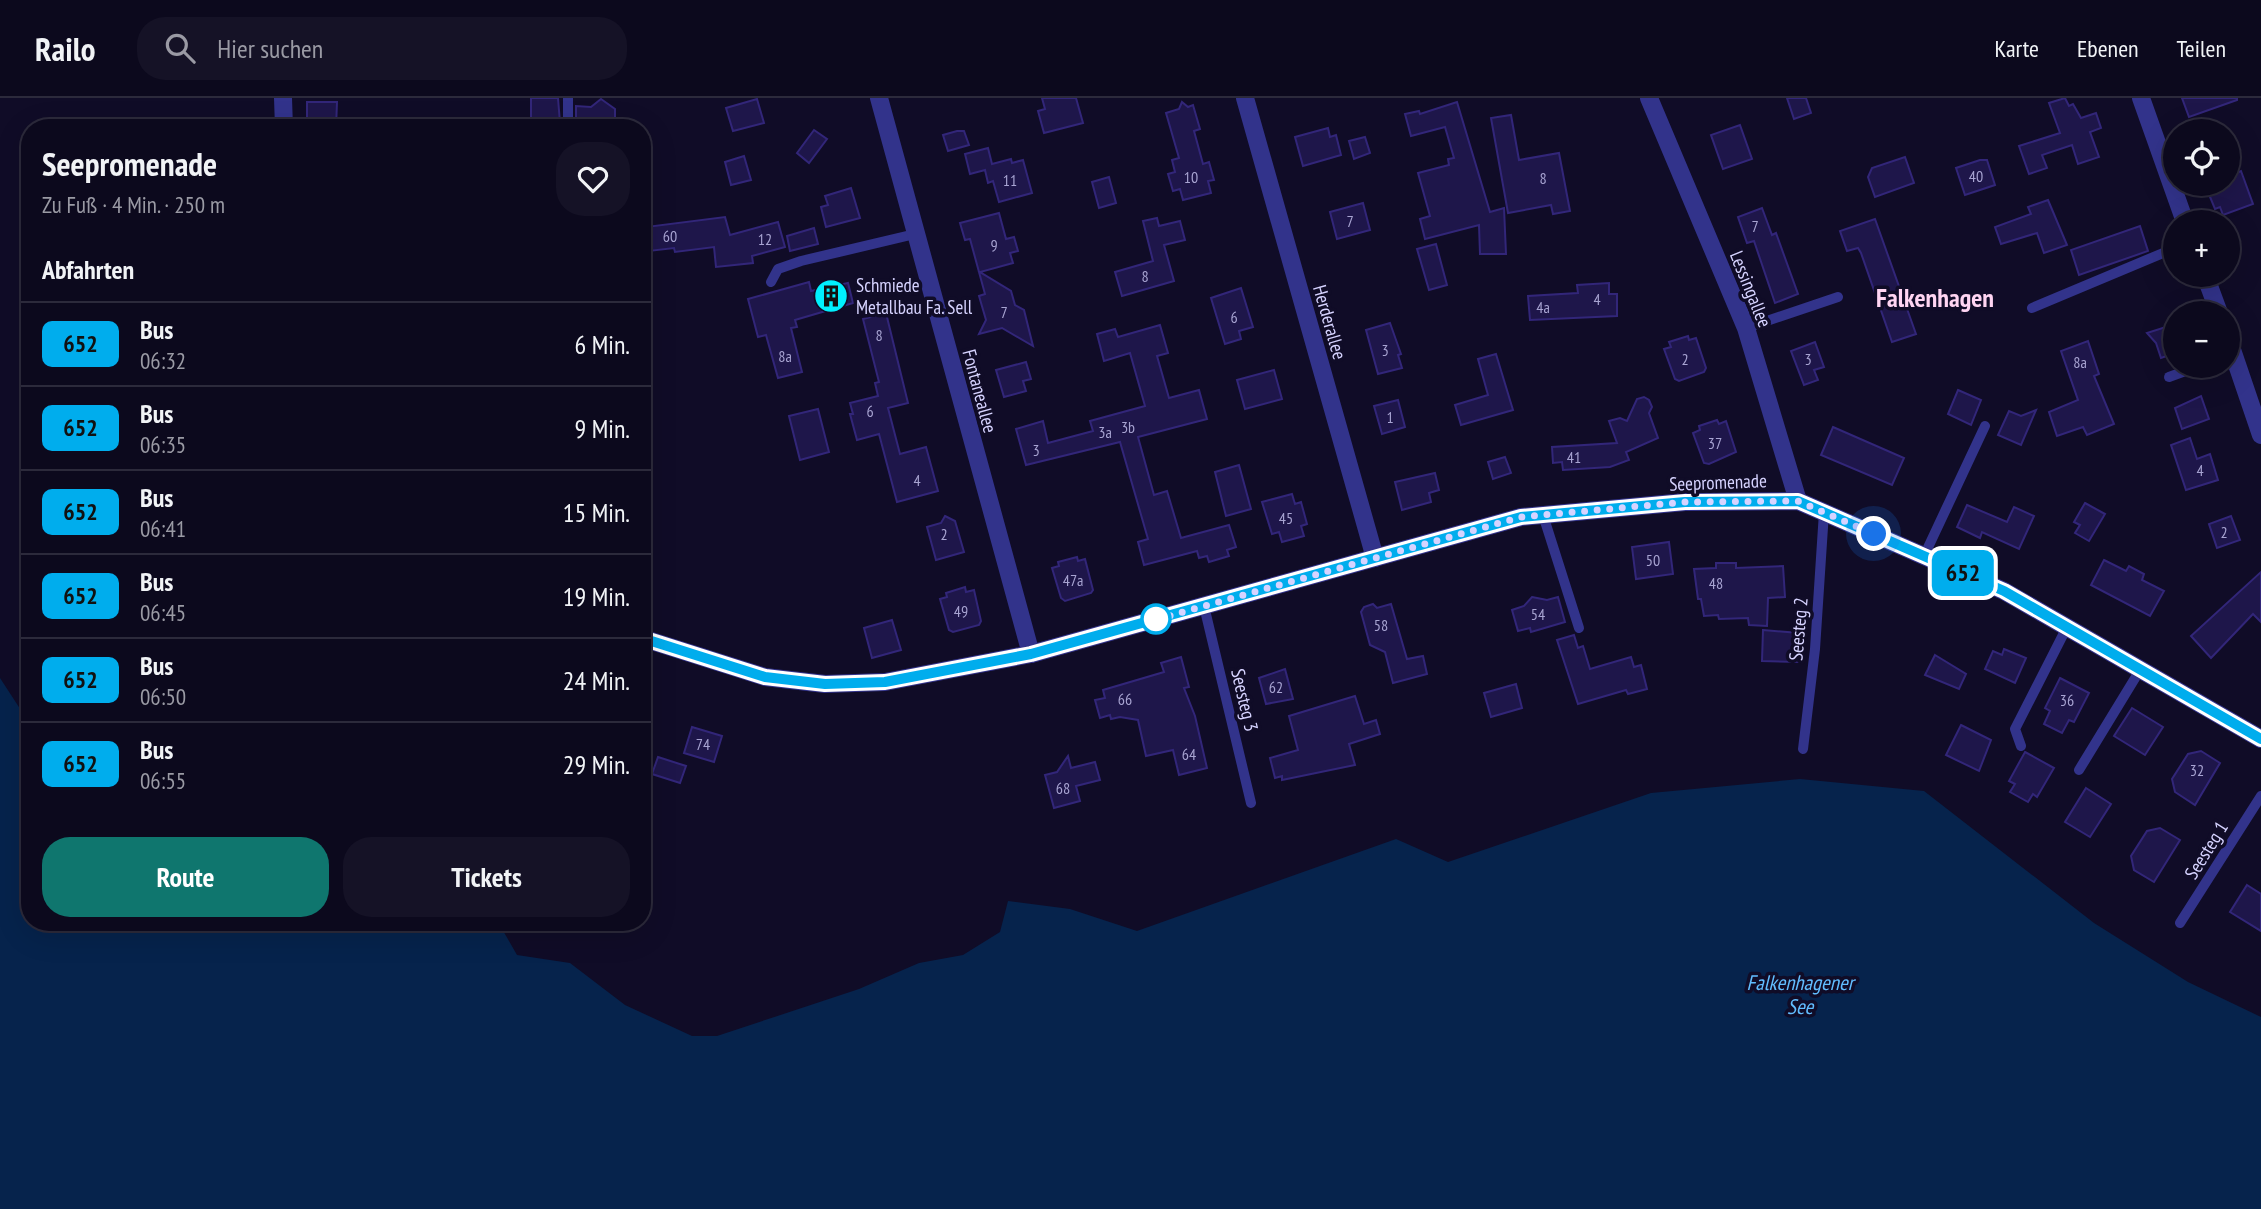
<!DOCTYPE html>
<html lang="de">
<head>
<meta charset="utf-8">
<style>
	:root { --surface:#0c091d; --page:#151226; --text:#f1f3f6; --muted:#9a9aa4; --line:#2c2a3b; --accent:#0f766e }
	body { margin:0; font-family:"PT Sans Narrow",sans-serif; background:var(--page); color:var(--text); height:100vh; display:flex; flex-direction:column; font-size:26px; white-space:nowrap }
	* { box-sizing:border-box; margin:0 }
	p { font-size:23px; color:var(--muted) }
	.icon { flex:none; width:38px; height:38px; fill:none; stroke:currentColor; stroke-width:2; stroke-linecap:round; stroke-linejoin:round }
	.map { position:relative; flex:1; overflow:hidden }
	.details { position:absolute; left:21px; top:21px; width:630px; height:812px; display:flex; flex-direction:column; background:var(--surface); border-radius:28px; box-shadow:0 7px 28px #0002,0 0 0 2px var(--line) }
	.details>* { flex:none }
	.badge { padding:0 14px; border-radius:10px; font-size:24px; line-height:46px }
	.fabs { position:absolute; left:2163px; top:21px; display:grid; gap:14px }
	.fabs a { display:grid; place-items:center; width:77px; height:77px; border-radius:50%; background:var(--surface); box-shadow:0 7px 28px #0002,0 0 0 2px var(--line); font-size:35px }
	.you { position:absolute; width:35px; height:35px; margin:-18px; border:5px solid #fff; border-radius:50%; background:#1a73e8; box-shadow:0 0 0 10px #1a73e833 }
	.map>.badge { position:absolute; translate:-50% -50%; box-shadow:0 0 0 4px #fff }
	h2 { padding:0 21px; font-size:26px; line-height:63px }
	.round { display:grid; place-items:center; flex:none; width:74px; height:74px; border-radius:28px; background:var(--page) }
	.summary { display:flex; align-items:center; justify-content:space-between; height:119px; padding:0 21px }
	h1 { font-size:33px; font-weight:700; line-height:52px }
	.cta { display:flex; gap:14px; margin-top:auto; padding:14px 21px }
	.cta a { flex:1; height:80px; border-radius:28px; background:var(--accent); color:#fff; font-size:28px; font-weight:700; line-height:80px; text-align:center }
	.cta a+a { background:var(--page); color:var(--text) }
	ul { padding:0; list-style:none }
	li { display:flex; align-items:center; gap:21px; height:84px; padding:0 21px; border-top:2px solid var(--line) }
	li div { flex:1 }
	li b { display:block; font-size:26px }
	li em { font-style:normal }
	li .badge { min-width:77px; font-weight:700; text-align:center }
	header { display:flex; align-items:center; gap:42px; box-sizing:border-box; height:98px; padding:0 35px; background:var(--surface); border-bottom:2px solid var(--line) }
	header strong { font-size:33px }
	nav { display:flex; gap:38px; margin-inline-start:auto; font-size:24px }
	.search { width:490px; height:63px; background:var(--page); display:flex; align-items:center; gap:18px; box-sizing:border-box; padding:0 24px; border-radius:28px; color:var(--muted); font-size:26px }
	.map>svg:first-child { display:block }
</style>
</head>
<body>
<header>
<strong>Railo</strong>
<div class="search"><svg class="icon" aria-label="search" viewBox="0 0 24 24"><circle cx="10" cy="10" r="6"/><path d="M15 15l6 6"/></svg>Hier suchen</div>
<nav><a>Karte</a><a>Ebenen</a><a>Teilen</a></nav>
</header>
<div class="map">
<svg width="2261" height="1111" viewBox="0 0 2261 1111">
	<rect width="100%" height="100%" fill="#100c27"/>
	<path fill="#06234c" d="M0 580 30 626V824H498L517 857 570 865 625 907 692 938H717L859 891 919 865 963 857 1000 834 1008 803 1070 811 1137 833 1396 741 1448 764 1651 695 1800 681 1924 693 2094 825 2188 884 2261 919V1111H0Z"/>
	<g fill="#1e164a" stroke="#322679" stroke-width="2">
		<path d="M531 0H558L560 25 531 24Z"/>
		<path d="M1042 0H1076L1083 25 1044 35 1038 13 1045 11Z"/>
		<path d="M1787 0H1806L1811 15 1794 21Z"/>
		<path d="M2065 0 2069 8 2073 6 2081 20 2096 15 2101 30 2090 34 2099 59 2078 66 2072 47 2042 57 2047 70 2029 76 2019 48 2060 35 2049 5Z"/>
		<path d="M2182 0H2237V2L2189 19Z"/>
		<path d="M601 1 615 11V30H586V25H576V8L591 9Z"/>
		<path d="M757 1 764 25 733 33 726 10Z"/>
		<path d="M307 4H337L336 30H307Z"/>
		<path d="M1182 4 1188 9 1193 7 1200 31 1194 33 1203 66 1209 64 1214 82 1208 83 1211 95 1183 102 1180 91 1173 93 1168 76 1175 74 1172 62 1179 60 1166 15 1179 11Z"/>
		<path d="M1457 4 1490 114 1504 110 1506 156H1480L1479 127 1425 141 1420 121 1430 118 1418 75 1449 67 1448 61 1454 60 1445 29 1411 38 1405 16 1419 13 1420 16Z"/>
		<path d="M1511 17 1519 62 1559 55 1570 113 1553 116 1551 107 1508 115 1491 20Z"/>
		<path d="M1740 27 1752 61 1723 71 1711 37Z"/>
		<path d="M1328 30 1330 39 1336 37 1341 57 1303 68 1295 39Z"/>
		<path d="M814 32 827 41 809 65 797 55Z"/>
		<path d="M957 33H964L969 47 948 53 943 37Z"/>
		<path d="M1365 39 1370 55 1354 61 1349 43Z"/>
		<path d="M988 50 992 66 1011 61 1012 65 1023 62 1032 95 999 104 993 83 988 85 985 72 970 76 965 56Z"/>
		<path d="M744 58 751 82 731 87 725 64Z"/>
		<path d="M1905 59 1914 85 1875 99 1868 79 1872 70Z"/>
		<path d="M1980 62H1987L1995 87 1965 97 1956 70Z"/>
		<path d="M2241 73 2253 106 2223 117 2220 109 2215 111 2208 94 2214 92 2212 86H2228V78Z"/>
		<path d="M1109 79 1116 105 1099 110 1092 84Z"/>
		<path d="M851 90 860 120 826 129 821 109 828 107 825 98Z"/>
		<path d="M2048 102 2067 147 2044 155 2037 135 2001 146 1995 129 2031 116 2028 109Z"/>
		<path d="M1363 105 1370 132 1337 141 1330 114Z"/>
		<path d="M1762 110 1772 137 1776 135 1798 196 1775 205 1754 143 1747 145 1738 119Z"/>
		<path d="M999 115 1006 141 1014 139 1018 153 1010 155 1013 165 980 174 1011 193 1015 207 1024 212 1033 248 1002 230 979 236 986 222 979 198 985 196 970 141 965 142 960 125Z"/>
		<path d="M725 119 730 137 778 124 785 149 752 158 753 165 716 169 714 149 675 154 674 150 649 153 646 129Z"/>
		<path d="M1157 120 1159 128 1180 123 1185 142 1164 147 1174 183 1122 198 1115 174 1153 163 1143 123Z"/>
		<path d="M1875 121 1916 236 1892 244 1861 155 1858 150 1847 153 1840 133Z"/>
		<path d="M2140 128 2148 153 2079 177 2071 152Z"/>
		<path d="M814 130 818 146 790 153 787 138Z"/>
		<path d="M1436 146 1447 187 1429 192 1417 151Z"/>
		<path d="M809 184 811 193 848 185 853 205 795 222 797 229 791 230 802 274 778 280 766 237 758 239 748 201Z"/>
		<path d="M1609 185V196H1617V218L1530 222 1528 198 1578 195 1577 187Z"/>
		<path d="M1241 190 1253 229 1239 233 1241 241 1225 246 1211 200Z"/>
		<path d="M886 215 908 305 888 310 900 356 926 349 938 393 897 404 879 336 857 342 850 316H853L850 305 878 298 875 285 879 284 863 221Z"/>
		<path d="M1390 225 1401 256 1398 257 1402 270 1378 276 1366 232Z"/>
		<path d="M2175 226V255L2161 260 2156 245 2147 235Z"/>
		<path d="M1160 227 1168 255 1157 258 1169 300 1199 292 1207 321 1138 339 1154 397 1167 393 1181 440 1229 427 1236 449 1227 452 1229 458 1209 464 1207 458 1199 460 1197 453 1144 467 1138 444 1148 441 1120 344 1026 367 1016 331 1043 323 1048 345 1093 333 1090 323 1145 308 1130 255 1104 263 1097 236 1115 231 1118 239Z"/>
		<path d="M1688 238 1689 242 1696 240 1706 270 1704 274 1679 283 1675 281 1664 251 1671 249 1669 244Z"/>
		<path d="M2088 243 2099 276 2094 278 2114 326 2087 337 2083 329 2057 338 2049 314 2078 302 2061 253Z"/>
		<path d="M1815 244 1824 269 1814 272 1818 282 1804 287 1791 253Z"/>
		<path d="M1496 256 1513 312 1461 327 1455 307 1488 297 1478 261Z"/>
		<path d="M1026 264 1031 281 1023 283 1026 293 1004 299 996 272Z"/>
		<path d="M1274 272 1282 301 1245 311 1237 282Z"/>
		<path d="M1958 292 1981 302 1971 327 1948 316Z"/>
		<path d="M2201 298 2209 321 2182 331 2175 310Z"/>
		<path d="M1644 299 1649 302 1652 309 1649 315 1658 340 1626 354 1629 362 1610 369 1563 372 1562 364 1553 365 1552 349 1617 345 1609 323 1620 320 1627 323 1637 301Z"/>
		<path d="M1398 302 1405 329 1382 336 1374 308Z"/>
		<path d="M818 311 829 354 800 362 789 318Z"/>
		<path d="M2036 312 2021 347 1998 337 2009 313 2021 318Z"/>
		<path d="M1717 322 1719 326 1726 323 1736 354 1709 366 1704 365 1693 335 1700 332 1699 328Z"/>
		<path d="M1833 329 1904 360 1892 387 1821 357Z"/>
		<path d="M2190 340 2197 361 2210 356 2218 382 2186 392 2171 347Z"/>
		<path d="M1505 359 1511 375 1493 381 1488 364Z"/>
		<path d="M1239 367 1251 411 1226 418 1215 374Z"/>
		<path d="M1435 375 1439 392 1429 395 1431 404 1402 412 1395 384Z"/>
		<path d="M1292 396 1295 406 1301 404 1307 426 1301 428 1304 438 1282 444 1279 434 1272 436 1262 404Z"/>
		<path d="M2085 405 2105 416 2089 443 2075 435 2080 427 2074 424Z"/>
		<path d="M1967 407 2007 424 2014 409 2034 418 2019 451 1982 434 1980 440 1957 429Z"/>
		<path d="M945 418 955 423 964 454 936 462 927 429 941 425Z"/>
		<path d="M2231 418 2240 442 2217 450 2209 426Z"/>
		<path d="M1669 444 1673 476 1636 481 1632 449Z"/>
		<path d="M1077 459 1078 463 1085 461 1093 492 1091 495 1065 503 1061 500 1052 470 1059 468 1058 464Z"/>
		<path d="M2104 462 2126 473 2129 468 2144 476 2142 482 2164 493 2150 518 2091 487Z"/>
		<path d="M1716 465H1736V470L1783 468 1785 499 1768 500 1767 528 1749 527 1748 520 1719 521 1718 517 1704 518 1701 501H1698L1694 471 1716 470Z"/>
		<path d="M2261 474V524L2253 516 2211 560 2191 538Z"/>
		<path d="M965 489 966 494 974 492 981 523 979 527 953 534 949 532 940 501 947 499 946 495Z"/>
		<path d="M1532 499 1547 502 1558 499 1565 524 1531 534 1530 530 1518 533 1512 512 1524 508Z"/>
		<path d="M1373 506 1377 510 1391 506 1407 561 1423 558 1427 576 1393 585 1385 554 1370 547 1361 514 1364 509Z"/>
		<path d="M892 522 901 552 872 560 864 530Z"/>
		<path d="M1763 532 1799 535 1798 564 1762 563Z"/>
		<path d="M1574 537 1578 550 1583 548 1590 571 1631 559 1634 569 1641 567 1647 591 1628 596 1626 592 1578 606 1557 542Z"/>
		<path d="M2004 551 2026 560 2015 585 1985 571 1993 553 2002 557Z"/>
		<path d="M1935 557 1966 576 1959 591 1925 577Z"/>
		<path d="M1181 559 1189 589 1184 590 1195 618 1207 670 1179 677 1173 652 1146 658 1138 622 1120 619 1111 621 1110 617 1100 620 1095 602 1105 600 1103 592 1164 574 1161 565Z"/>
		<path d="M1285 571 1293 601 1266 606 1259 580Z"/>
		<path d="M2060 580 2089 595 2074 624 2069 622 2062 635 2044 626 2050 613 2045 610Z"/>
		<path d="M1516 586 1522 610 1491 619 1484 595Z"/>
		<path d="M1355 598 1364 626 1376 622 1380 636 1349 646 1355 667 1282 682V678L1275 680 1270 660 1298 652 1289 618Z"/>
		<path d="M2132 610 2163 629 2145 657 2114 638Z"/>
		<path d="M1961 627 1991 642 1979 673 1946 657Z"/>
		<path d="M692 629 722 638 714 664 684 655Z"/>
		<path d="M2201 653 2220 665 2195 707 2175 694 2172 681 2188 656Z"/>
		<path d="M2025 654 2054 670 2037 699 2033 696 2028 704 2010 694 2015 686 2009 683Z"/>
		<path d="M1068 658 1071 670 1095 664 1100 682 1076 688 1080 703 1054 710 1045 677 1057 674Z"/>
		<path d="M658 659 686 668 680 685 652 676Z"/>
		<path d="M2086 690 2111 706 2090 739 2065 724Z"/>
		<path d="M2160 730 2180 742 2154 784 2134 772 2131 758 2147 733Z"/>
		<path d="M2247 787 2261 796V833L2230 814Z"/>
	</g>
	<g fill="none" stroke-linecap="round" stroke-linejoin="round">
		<g stroke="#32338b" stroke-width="10">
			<path d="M568 30V0"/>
			<path d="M771 184 778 171 801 163 915 136"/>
			<path d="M2032 210 2175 150"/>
			<path d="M1746 230 1838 199"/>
			<path d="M2169 279 2199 268"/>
			<path d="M1543 417 1579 530"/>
			<path d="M1924 458 1985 328"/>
			<path d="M1204 508 1251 705"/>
			<path d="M2021 648 2015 631 2067 529"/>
			<path d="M1803 651 1815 551 1824 414"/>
			<path d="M2079 672 2140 572"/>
			<path d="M2180 825 2261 698"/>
		</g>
		<g stroke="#32338b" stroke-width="18">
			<path d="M283 0 284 30"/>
			<path d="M879 0 1031 556"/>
			<path d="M1245 0 1375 460"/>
			<path d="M1649 0 1746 230 1798 403"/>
			<path d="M2141 0 2185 124"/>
			<path d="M2205 177 2219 215"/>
			<path d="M2228 240 2261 337"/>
			<path d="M642 540 765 579 825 586 885 584 1031 556 1521 419 1685 404 1798 403 2004 493 2261 641"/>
		</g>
	</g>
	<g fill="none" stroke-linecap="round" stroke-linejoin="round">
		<g stroke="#fff" stroke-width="16">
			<path id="line" d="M642 540 765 579 825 586 885 584 1031 556 1521 419 1685 404 1798 403 2004 493 2261 641"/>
		</g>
		<use href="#line" stroke="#00aded" stroke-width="10"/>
		<path stroke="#d6d3ff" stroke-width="7" stroke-dasharray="0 12.6" d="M1156 521 1151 523 1521 419 1685 404 1798 403 1874 436"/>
	</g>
	<defs>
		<g id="building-disc" transform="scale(1.75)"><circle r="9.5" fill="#00f0fe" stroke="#100c27"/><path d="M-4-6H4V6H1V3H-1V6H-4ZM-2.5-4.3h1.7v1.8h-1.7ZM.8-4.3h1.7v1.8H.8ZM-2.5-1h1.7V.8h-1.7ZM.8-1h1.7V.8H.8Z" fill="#111"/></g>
	</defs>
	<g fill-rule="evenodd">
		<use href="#building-disc" x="831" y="198"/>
	</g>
	<circle fill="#fff" stroke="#00aded" stroke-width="3.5" cx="1156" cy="521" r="14"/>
	<g text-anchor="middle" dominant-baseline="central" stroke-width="7" stroke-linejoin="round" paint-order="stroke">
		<g font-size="16" fill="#a8a4d2">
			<text x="1976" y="78">40</text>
			<text x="1191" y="79">10</text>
			<text x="1543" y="80">8</text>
			<text x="1010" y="82">11</text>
			<text x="1350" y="123">7</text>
			<text x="1755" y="128">7</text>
			<text x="670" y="138">60</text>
			<text x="765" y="141">12</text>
			<text x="994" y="147">9</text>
			<text x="1145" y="178">8</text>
			<text x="1597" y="201">4</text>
			<text x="1543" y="209">4a</text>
			<text x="1004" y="214">7</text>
			<text x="1234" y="219">6</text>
			<text x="879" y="237">8</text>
			<text x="1385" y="252">3</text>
			<text x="785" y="258">8a</text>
			<text x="1685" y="261">2</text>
			<text x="1808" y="261">3</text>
			<text x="2080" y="264">8a</text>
			<text x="870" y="313">6</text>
			<text x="1390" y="319">1</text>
			<text x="1128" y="329">3b</text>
			<text x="1105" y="334">3a</text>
			<text x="1715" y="345">37</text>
			<text x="1036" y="352">3</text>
			<text x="1574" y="359">41</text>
			<text x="2200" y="372">4</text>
			<text x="917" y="382">4</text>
			<text x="1286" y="420">45</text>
			<text x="2224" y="434">2</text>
			<text x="944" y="436">2</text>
			<text x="1653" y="462">50</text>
			<text x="1073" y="482">47a</text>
			<text x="1716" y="485">48</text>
			<text x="961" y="513">49</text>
			<text x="1538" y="516">54</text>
			<text x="1381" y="527">58</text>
			<text x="1276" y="589">62</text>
			<text x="1125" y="601">66</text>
			<text x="2067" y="602">36</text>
			<text x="703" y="646">74</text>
			<text x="1189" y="656">64</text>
			<text x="2197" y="672">32</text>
			<text x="1063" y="690">68</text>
		</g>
		<g font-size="19" fill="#d6d3ff" stroke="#100c27" text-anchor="start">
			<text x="856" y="187">Schmiede<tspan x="856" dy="22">Metallbau Fa. Sell</tspan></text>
		</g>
		<g font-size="19" fill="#d6d3ff" stroke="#100c27">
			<text transform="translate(1751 191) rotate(68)">Lessingallee</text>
			<text transform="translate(1330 224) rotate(74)">Herderallee</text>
			<text transform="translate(980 293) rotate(75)">Fontaneallee</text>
			<text transform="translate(1718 384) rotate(-2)">Seepromenade</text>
			<text transform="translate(1798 531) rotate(-85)">Seesteg 2</text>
			<text transform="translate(1245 602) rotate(77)">Seesteg 3</text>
			<text transform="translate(2206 752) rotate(-58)">Seesteg 1</text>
		</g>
		<g font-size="21" font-style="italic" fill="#61bdff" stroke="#100c27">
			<text x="1800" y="884">Falkenhagener<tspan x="1800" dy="24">See</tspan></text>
		</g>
		<g font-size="26" font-weight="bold" fill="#ffd5f2" stroke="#100c27">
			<text x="1935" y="199">Falkenhagen</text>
		</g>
	</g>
</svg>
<div class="fabs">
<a><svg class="icon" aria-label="locate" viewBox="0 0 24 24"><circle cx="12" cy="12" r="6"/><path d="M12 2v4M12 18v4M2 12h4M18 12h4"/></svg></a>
<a>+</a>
<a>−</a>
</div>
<div class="you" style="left:1874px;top:436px"></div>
<b class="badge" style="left:1963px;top:475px;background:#00aded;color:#111">652</b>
<section class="details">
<div class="summary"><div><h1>Seepromenade</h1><p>Zu Fuß · 4 Min. · 250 m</p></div><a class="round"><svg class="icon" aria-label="heart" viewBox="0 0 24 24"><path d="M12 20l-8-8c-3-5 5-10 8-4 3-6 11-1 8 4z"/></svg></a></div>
<h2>Abfahrten</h2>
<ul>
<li><span class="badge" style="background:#00aded;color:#111">652</span><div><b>Bus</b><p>06:32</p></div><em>6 Min.</em></li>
<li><span class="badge" style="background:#00aded;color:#111">652</span><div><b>Bus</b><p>06:35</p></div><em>9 Min.</em></li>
<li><span class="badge" style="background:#00aded;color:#111">652</span><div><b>Bus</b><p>06:41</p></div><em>15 Min.</em></li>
<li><span class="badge" style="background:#00aded;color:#111">652</span><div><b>Bus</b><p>06:45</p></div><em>19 Min.</em></li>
<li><span class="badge" style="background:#00aded;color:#111">652</span><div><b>Bus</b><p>06:50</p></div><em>24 Min.</em></li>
<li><span class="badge" style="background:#00aded;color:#111">652</span><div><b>Bus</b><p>06:55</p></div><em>29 Min.</em></li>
</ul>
<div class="cta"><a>Route</a><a>Tickets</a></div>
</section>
</div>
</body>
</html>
